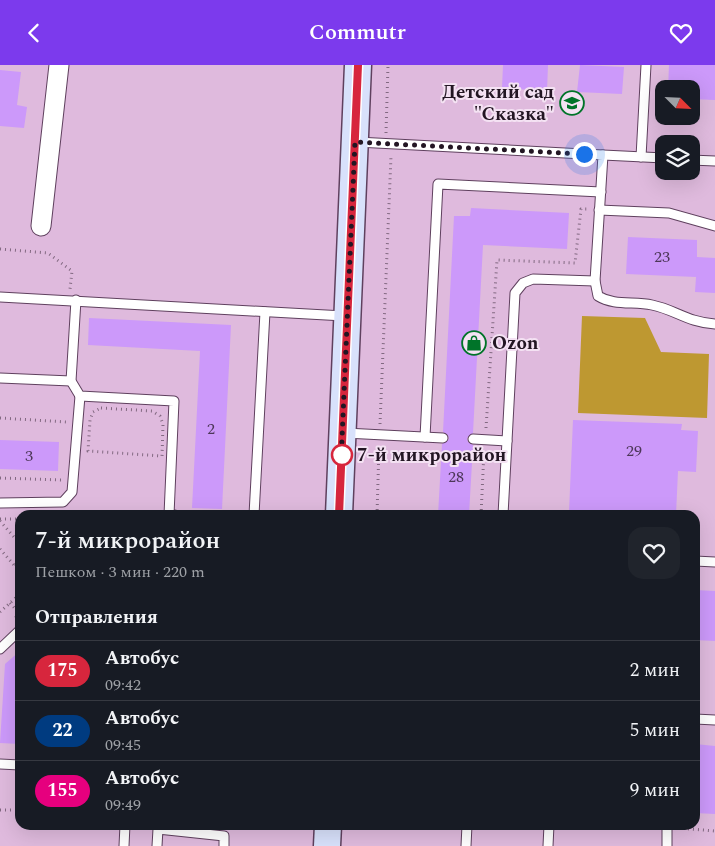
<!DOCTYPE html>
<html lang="ru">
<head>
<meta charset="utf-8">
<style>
	:root { --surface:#171b24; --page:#20242c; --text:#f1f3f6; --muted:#9ea1a6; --line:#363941; --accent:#7c3aed }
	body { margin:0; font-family:Spectral,serif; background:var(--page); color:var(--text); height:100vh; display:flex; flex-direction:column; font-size:19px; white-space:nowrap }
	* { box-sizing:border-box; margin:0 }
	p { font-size:16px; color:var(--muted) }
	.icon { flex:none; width:28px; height:28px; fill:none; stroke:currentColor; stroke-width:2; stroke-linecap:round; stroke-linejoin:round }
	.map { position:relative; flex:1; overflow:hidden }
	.panel { position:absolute; left:15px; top:445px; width:685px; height:320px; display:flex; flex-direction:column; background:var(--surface); border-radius:15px; box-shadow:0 5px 20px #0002 }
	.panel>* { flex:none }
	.badge { padding:0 10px; border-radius:16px; font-size:18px; line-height:32px }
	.needle { width:32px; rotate:114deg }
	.buttons { position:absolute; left:655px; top:15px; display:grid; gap:10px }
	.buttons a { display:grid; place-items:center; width:45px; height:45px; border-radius:10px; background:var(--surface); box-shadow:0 5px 20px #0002; font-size:25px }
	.you { position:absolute; width:25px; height:25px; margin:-12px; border:4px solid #fff; border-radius:50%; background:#1a73e8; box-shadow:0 0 0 8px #1a73e833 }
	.map>.badge { position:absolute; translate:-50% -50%; box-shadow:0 0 0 2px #fff }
	h2 { padding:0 20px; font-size:19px; line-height:45px }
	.round { display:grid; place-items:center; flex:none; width:52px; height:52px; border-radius:15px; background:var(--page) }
	.overview { display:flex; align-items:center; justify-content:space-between; height:85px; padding:0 20px }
	h1 { font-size:24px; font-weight:600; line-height:38px }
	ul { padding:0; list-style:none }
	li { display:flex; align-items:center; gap:15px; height:60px; padding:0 20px; border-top:1px solid var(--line) }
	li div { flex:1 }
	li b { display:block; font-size:19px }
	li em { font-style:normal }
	li .badge { min-width:55px; font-weight:700; text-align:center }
	header { display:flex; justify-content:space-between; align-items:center; height:65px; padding:0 20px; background:var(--accent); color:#fff; font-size:22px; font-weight:600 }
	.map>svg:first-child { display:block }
</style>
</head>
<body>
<header><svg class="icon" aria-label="back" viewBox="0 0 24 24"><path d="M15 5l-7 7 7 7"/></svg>Commutr<svg class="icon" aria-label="heart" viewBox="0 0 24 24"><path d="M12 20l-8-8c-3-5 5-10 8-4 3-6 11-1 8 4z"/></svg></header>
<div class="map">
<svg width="715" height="781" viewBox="0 0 715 781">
	<rect width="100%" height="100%" fill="#dfbadd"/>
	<path fill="#be9831" d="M582 251 645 253 661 287 709 289 707 353 578 348Z"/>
	<g fill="#cc99fa">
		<path d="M503 0H548L547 26 502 23Z"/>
		<path d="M580 0 624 2 622 29 577 27Z"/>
		<path d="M669 0H715V35L691 34V24H668Z"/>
		<path d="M0 5 21 7 17 40 27 42 24 63 0 61Z"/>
		<path d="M471 143 569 148 567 184 483 180 473 368 467 373 468 377 473 380 469 450H438L442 379 449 374 448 370 443 367 454 151H470Z"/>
		<path d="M628 172 697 175V192L715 193V228L695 227 696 212 626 209Z"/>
		<path d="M89 253 231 260 222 444 192 443 200 286 88 280Z"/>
		<path d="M573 355 682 359 681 365 698 366 696 407 678 406 676 450 569 447Z"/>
		<path d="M0 375 59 377 58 406 0 404Z"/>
		<path d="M695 525 715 526V576L695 575Z"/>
		<path d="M20 586V679L0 678 5 599Z"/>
		<path d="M695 679 715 681V749L695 748Z"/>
	</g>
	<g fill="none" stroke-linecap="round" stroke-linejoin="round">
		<g stroke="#5f405e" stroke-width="11">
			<g id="lane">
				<path d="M357 77 603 90 595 216 598 231C614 241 634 236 652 240 676 245 687 257 715 259"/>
				<path d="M603 90 664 93"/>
				<path d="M641 92 646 0"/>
				<path d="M691 95 715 96"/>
				<path d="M599 145 669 148 715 161"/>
				<path d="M0 232 344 251"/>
				<path d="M76 235 71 316 80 331 174 336 169 450H175"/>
				<path d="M0 313 71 316"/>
				<path d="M345 368 443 373"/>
				<path d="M425 372 438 119 601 127"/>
				<path d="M473 374 507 376"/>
				<path d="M0 438 63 437 72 427 80 331"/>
				<path d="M254 450 265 247"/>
				<path d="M503 450 515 228 523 218 533 214 595 216"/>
				<path d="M695 496 715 497"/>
				<path d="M0 584 20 565"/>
				<path d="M695 654 715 655"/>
				<path d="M0 699 20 700"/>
				<path d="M124 781 125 760"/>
				<path d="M157 781 158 764 224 771V781"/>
				<path d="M466 781 467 760"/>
				<path d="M548 781 549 760"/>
				<path d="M667 781V760"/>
			</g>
		</g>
		<g stroke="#5f405e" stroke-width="21">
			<path id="street" d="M41 161 59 0"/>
		</g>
		<g stroke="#5f405e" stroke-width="29">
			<g id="secondary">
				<path d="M339 450 358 0"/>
				<path d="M327 781 328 760"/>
			</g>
		</g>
		<g stroke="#826981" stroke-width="3" stroke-dasharray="1 4" stroke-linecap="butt">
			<path d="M386 68 388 0"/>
			<path d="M0 184 48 188 72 206 70 224"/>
			<path d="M101 343 152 346 160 351 163 359 162 391 88 386 90 355 93 347Z"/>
			<path d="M0 353 67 357"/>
			<path d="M380 359 391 91"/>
			<path d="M486 363 497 195 575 198 581 144H589"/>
			<path d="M0 413 62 415"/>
			<path d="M377 450 379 381"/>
			<path d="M481 450 484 386"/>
			<path d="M0 454H20"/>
			<path d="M0 456 20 479"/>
			<path d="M0 484 20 507"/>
			<path d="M15 501 20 497"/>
			<path d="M10 538 20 549 15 553"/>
			<path d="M0 547 20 529"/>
			<path d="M0 745H20"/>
			<path d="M601 760 657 762"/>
			<path d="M678 763 715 766"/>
		</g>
		<use href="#lane" stroke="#fff" stroke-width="9"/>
		<use href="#street" stroke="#fff" stroke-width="19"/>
		<use href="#secondary" stroke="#d8e1fb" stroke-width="26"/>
	</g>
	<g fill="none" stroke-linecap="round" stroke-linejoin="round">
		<g stroke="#fff" stroke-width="11">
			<path id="line" d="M339 450 358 0"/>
		</g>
		<use href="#line" stroke="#d7263d" stroke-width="8"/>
		<path stroke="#231623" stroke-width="5" stroke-dasharray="0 9" d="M342 390 341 397 355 77 584 89"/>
	</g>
	<defs>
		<g id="school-ring" transform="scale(1.25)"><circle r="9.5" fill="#f4e2f3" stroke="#007429" stroke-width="1.5"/><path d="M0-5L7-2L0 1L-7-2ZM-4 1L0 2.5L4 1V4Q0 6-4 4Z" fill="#007429"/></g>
		<g id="shop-ring" transform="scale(1.25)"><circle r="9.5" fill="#f4e2f3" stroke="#007429" stroke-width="1.5"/><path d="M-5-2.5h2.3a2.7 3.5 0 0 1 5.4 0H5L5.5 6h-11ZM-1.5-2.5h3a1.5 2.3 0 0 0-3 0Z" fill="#007429"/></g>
	</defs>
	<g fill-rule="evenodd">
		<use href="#school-ring" x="572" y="38"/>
		<use href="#shop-ring" x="474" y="278"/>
	</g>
	<circle fill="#fff" stroke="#d7263d" stroke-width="2.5" cx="342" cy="390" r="10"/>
	<g text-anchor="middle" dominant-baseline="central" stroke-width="4" stroke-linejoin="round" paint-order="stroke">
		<g font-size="16" fill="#4d3759">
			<text x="662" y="192">23</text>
			<text x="211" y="364">2</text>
			<text x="634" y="386">29</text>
			<text x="29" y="391">3</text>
			<text x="456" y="412">28</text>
		</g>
		<g font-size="19" font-weight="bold" fill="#231623" stroke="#f4e2f3" text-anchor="end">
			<text x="554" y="27">Детский сад<tspan x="554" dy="22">"Сказка"</tspan></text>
			<text x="492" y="278" text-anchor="start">Ozon</text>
		</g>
		<g font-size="19" font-weight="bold" fill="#231623" stroke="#f4e2f3" text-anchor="start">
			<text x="357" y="390">7-й микрорайон</text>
		</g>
	</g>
</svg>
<div class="buttons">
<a><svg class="needle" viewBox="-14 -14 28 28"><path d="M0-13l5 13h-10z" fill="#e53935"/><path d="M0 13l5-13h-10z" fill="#9ea1a6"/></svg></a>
<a><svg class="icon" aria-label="layers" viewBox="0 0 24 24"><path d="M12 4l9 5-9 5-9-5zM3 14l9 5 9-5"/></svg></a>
</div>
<div class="you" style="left:584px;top:89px"></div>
<section class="panel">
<div class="overview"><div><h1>7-й микрорайон</h1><p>Пешком · 3 мин · 220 m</p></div><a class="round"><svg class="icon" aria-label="heart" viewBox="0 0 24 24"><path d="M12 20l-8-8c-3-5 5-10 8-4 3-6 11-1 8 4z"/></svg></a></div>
<h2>Отправления</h2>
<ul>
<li><span class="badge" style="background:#d7263d;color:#fff">175</span><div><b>Автобус</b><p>09:42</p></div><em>2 мин</em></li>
<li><span class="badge" style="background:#003b80;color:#fff">22</span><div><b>Автобус</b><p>09:45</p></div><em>5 мин</em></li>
<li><span class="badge" style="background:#e6007e;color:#fff">155</span><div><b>Автобус</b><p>09:49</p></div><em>9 мин</em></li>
</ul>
</section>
</div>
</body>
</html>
